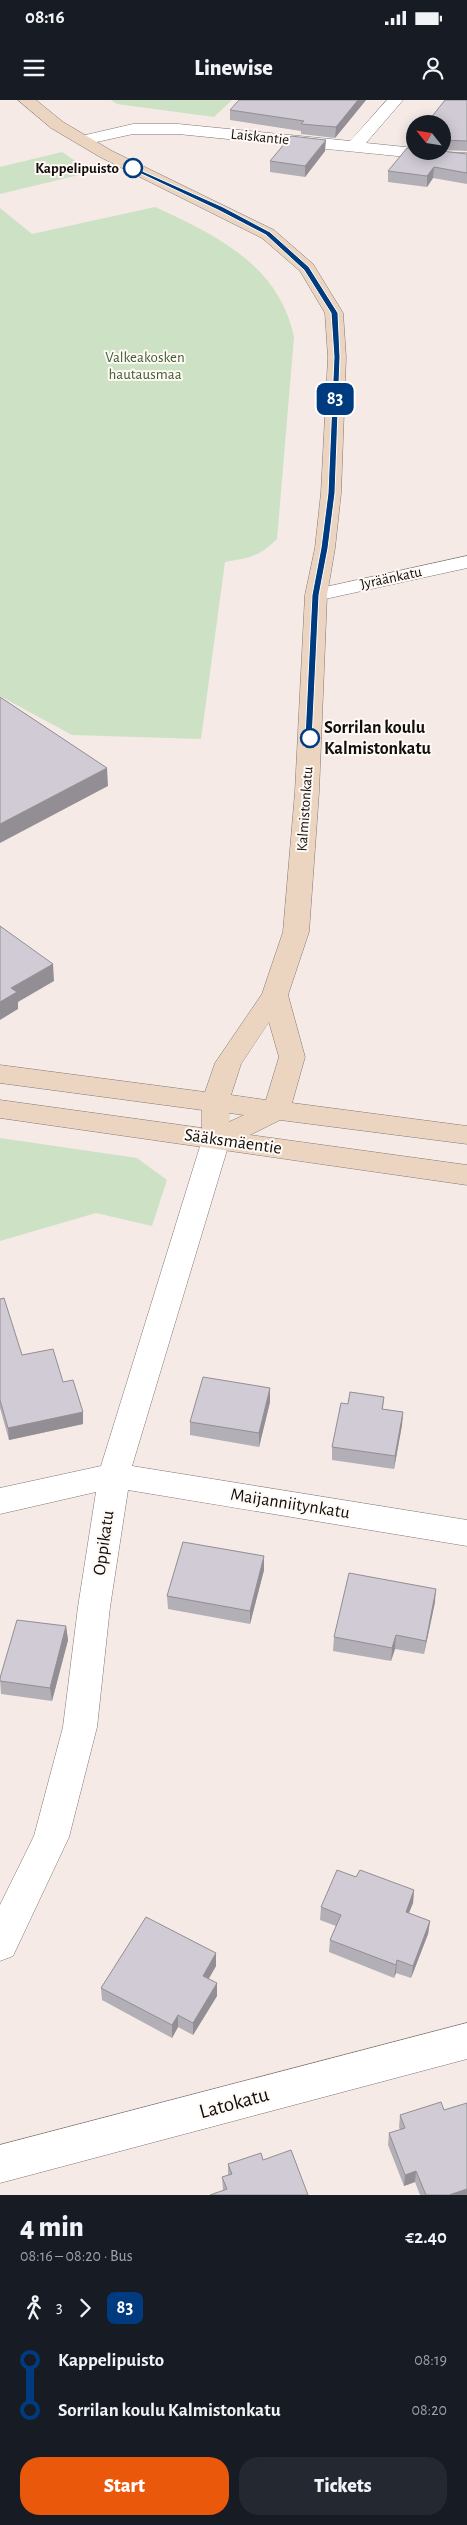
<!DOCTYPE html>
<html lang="en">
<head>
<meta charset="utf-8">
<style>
	:root { --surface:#171b24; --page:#242831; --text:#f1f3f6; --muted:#9ea1a6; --accent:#ea580c }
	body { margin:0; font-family:"Alegreya Sans",sans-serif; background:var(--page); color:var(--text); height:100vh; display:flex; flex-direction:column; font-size:19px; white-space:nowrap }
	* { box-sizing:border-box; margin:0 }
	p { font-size:16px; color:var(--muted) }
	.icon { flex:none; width:28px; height:28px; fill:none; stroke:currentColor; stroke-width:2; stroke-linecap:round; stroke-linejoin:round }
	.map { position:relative; height:2095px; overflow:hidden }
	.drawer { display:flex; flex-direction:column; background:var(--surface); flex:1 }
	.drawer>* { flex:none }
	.badge { padding:0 10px; border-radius:8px; font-size:18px; line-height:32px }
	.needle { width:32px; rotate:300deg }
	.buttons { position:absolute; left:406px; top:15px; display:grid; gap:10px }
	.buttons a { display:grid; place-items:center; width:45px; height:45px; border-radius:50%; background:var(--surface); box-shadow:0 2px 12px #0003; font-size:25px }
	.map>.badge { position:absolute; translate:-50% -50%; box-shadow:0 0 0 2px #fff }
	.legs { display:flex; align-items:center; gap:8px; height:55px; padding:0 20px; font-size:16px }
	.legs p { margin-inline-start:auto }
	.summary { display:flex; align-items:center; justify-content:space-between; height:85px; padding:0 20px }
	h1 { font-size:28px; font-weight:800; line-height:38px }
	.button { display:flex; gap:10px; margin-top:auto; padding:10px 20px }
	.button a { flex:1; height:58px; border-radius:20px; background:var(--accent); color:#fff; font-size:20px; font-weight:800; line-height:58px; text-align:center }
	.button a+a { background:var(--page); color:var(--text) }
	ul { padding:0 20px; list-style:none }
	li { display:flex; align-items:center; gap:18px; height:50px; font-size:19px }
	li i { display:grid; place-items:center; width:8px; height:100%; margin:0 6px; background:currentColor }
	li i::after { content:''; width:12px; height:12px; margin:-6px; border:4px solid; border-radius:50%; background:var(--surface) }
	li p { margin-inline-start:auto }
	li:first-child i { background:linear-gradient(#0000 50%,currentColor 0) }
	li:last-child i { background:linear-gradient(currentColor 50%,#0000 0) }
	.status { display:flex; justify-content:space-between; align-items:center; height:35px; padding:0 25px; background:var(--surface); direction:ltr }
	.status svg { height:14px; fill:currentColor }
	header { display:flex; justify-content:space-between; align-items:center; height:65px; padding:0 20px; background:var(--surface); font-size:22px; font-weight:800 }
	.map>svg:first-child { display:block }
</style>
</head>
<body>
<div class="status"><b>08:16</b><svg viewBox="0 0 49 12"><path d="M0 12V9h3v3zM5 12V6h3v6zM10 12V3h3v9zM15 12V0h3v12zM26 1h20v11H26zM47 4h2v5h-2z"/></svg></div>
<header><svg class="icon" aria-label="menu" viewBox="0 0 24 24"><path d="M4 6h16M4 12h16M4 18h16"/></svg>Linewise<svg class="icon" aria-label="person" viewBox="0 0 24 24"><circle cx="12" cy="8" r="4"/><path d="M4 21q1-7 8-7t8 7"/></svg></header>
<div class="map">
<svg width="467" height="2095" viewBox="0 0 467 2095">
	<rect width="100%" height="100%" fill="#f5eae6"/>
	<g fill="#cde1c5">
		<path d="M111 0H232L214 17 117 4Z"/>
		<path d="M62 52 91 72 0 94V67Z"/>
		<path d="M155 107C216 135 279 165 294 237L277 439C259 457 249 458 225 462L201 639 72 635 0 596V108L32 134Z"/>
		<path d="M0 1038 137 1058 167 1080 152 1126 96 1113 0 1141Z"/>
	</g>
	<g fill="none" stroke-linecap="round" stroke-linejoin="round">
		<g stroke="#817774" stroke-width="1">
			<g id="street">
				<path d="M387 0H403L366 43 415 48V51L467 53V63L178 34H133L83 45 75 40 77 37 133 24H178L350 41Z"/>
				<path d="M467 456V468L316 501 309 499 305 495 309 491 316 489Z"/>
				<path d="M216 1031 226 1033 230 1040 132 1366 467 1420V1446L128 1390 110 1507 97 1627 69 1737 13 1856 0 1861V1805L34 1736 63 1627 78 1507 96 1392 0 1414V1388L101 1366 202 1040 206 1033Z"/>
				<path d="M467 1923V1959L0 2083V2045Z"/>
			</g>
		</g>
		<g stroke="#817774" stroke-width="1">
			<path id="secondary" d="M18 0H36L63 22 112 51 274 130 313 164 343 213 346 257 341 393 335 448 327 495 319 692 309 832 288 895 305 957 292 1003 467 1026V1044L280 1020 250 1035 467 1065V1085L0 1018V1000L202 1028V1010L0 983V965L205 992 215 963 262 894 283 832 295 692 305 495 315 448 321 393 328 257 325 213 300 171 262 138 100 57 51 28ZM269 922 279 957 266 1000 231 995 241 964ZM229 1013 244 1015 229 1022Z"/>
		</g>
		<use href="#street" fill="#fff" fill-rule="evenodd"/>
		<use href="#secondary" fill="#ebd5c1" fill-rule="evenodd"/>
	</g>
	<g fill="#b3afb6">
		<path d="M366 0 335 38 301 34V31L230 20V10Z"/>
		<path d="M467 0V51L442 50V24Z"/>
		<path d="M325 51 305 77 270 72V61Z"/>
		<path d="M467 54V84L433 78 427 87 388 82V71Z"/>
		<path d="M0 1199 22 1255 63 1282 83 1324 9 1340 0 1308Z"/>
		<path d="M270 1288V1302L259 1347 190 1335V1322Z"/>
		<path d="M384 1297 383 1309 403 1312 402 1325 394 1369 332 1360V1347L348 1304Z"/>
		<path d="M264 1470 250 1524 168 1509 167 1496Z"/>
		<path d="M435 1502 424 1554 395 1549 391 1561 333 1551 334 1537Z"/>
		<path d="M66 1526 68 1540 52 1601 1 1594 0 1578Z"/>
		<path d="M356 1777 414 1790 413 1803 409 1813 430 1821 428 1834 411 1878 396 1873 394 1878 329 1852 330 1840 336 1826 320 1820 321 1807Z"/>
		<path d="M216 1853V1866L208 1879 217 1896 193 1935 178 1927 172 1938 102 1900 101 1888Z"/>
		<path d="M444 2010 467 2095H420L415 2082 404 2086 388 2045 389 2033 400 2030 399 2027 400 2015Z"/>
		<path d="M263 2060 308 2095 223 2090 222 2077 228 2075V2064Z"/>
	</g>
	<g fill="#928e94">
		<path d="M358 0H366L335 38 336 27Z"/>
		<path d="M326 40 325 51 305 77V66Z"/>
		<path d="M434 67 433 78 427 87V76Z"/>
		<path d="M107 668 108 686 0 743V724Z"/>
		<path d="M53 864 54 881 18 902V909L0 920V902L11 888Z"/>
		<path d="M270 1288V1302L259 1347V1333Z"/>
		<path d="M83 1312V1324L9 1340 8 1328Z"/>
		<path d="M403 1312 402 1325 394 1369 395 1356Z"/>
		<path d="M264 1456V1470L250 1524V1511Z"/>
		<path d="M436 1489 435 1502 424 1554 426 1541Z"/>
		<path d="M66 1526 68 1540 52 1601 50 1588Z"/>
		<path d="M396 1535 395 1549 391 1561 392 1548Z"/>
		<path d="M414 1790 413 1803 404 1824 406 1812Z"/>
		<path d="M430 1821 428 1834 411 1878 413 1866Z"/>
		<path d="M216 1853V1866L203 1889V1876Z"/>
		<path d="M397 1860 396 1873 394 1878 396 1865Z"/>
		<path d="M217 1883V1896L193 1935V1923Z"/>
		<path d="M178 1915V1927L172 1938V1925Z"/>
		<path d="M416 2071 415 2082 404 2086 405 2075Z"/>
		<path d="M467 2089V2095H449Z"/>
	</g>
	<g fill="#d0cbd4" stroke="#928e94">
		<path d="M239 0H358L336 27 301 24 304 21 230 10Z"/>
		<path d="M445 0H467V41L442 40V24H426Z"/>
		<path d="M291 36 326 40 305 66 270 61Z"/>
		<path d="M407 48 415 49V51H441L467 54V73L434 67 427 76 388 71Z"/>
		<path d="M0 597 107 668 0 724Z"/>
		<path d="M0 826 53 864 11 888 17 892 0 902Z"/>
		<path d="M4 1198 22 1255 53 1249 63 1282 73 1280 83 1312 8 1328 0 1300V1199Z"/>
		<path d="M203 1277 270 1288 259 1333 190 1322Z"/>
		<path d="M350 1292 384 1297 382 1309 403 1312 395 1356 332 1347 341 1303 348 1304Z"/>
		<path d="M183 1442 264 1456 250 1511 167 1496Z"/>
		<path d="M349 1473 436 1489 426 1541 396 1535 392 1548 334 1537Z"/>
		<path d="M17 1520 66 1526 50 1588 0 1581V1578Z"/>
		<path d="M337 1770 356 1777 360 1770 414 1790 406 1812 430 1821 413 1866 397 1860 396 1865 330 1840 341 1815 321 1807Z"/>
		<path d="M146 1817 216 1853 203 1876 217 1883 193 1923 178 1915 172 1925 101 1888Z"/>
		<path d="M441 2002 444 2010 467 2003V2089L449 2095H426L416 2071 405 2075 389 2033 405 2028 400 2015Z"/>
		<path d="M291 2050 308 2095H210L227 2089 222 2077 232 2074 228 2064 261 2053 263 2060Z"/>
	</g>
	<path fill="#003b80" stroke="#fff" d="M131 66 223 107 270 132 309 167 338 213 340 257 335 393 328 448 319 495 312 640 305 638 312 495 321 448 328 393 334 257 331 213 304 170 266 135 218 110 131 69Z"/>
	<g fill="#fff" stroke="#003b80" stroke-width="2.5">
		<circle cx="133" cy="68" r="9"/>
		<circle cx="310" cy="638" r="9"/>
	</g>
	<g text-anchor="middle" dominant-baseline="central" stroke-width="4" stroke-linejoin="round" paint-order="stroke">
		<g font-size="15" fill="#100d0b" stroke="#fff9f6">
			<text transform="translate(260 37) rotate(6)">Laiskantie</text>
			<text transform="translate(391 478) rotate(-12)">Jyräänkatu</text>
			<text transform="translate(305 709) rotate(-86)">Kalmistonkatu</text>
		</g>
		<g font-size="15" font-weight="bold" fill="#100d0b" stroke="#fff9f6" text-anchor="end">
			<text x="119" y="68">Kappelipuisto</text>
		</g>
		<g font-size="15" fill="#3e5e30" stroke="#fff9f6">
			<text x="145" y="257">Valkeakosken<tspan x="145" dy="17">hautausmaa</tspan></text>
		</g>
		<g font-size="18" font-weight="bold" fill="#100d0b" stroke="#fff9f6" text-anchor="start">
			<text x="324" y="628">Sorrilan koulu<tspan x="324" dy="21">Kalmistonkatu</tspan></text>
		</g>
		<g font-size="18" fill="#100d0b" stroke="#fff9f6">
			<text transform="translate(233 1042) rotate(8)">Sääksmäentie</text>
			<text transform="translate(290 1404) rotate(9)">Maijanniitynkatu</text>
			<text transform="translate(104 1443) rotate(-82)">Oppikatu</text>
		</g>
		<g font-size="21" fill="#100d0b" stroke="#fff9f6">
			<text transform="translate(234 2003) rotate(-15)">Latokatu</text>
		</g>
	</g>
</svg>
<div class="buttons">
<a><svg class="needle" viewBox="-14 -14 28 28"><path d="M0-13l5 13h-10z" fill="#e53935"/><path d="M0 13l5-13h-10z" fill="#9ea1a6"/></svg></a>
</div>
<b class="badge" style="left:335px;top:299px;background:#003b80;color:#fff">83</b>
</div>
<section class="drawer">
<div class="summary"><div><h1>4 min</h1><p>08:16 – 08:20 · Bus</p></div><b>€2.40</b></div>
<div class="legs"><svg class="icon" aria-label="walk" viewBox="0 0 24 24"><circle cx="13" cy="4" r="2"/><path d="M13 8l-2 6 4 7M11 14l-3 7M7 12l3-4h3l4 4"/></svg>3<svg class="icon" aria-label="forward" viewBox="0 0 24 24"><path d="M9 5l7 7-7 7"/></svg><b class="badge" style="background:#003b80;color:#fff">83</b></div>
<ul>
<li><i style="color:#003b80"></i><b>Kappelipuisto</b><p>08:19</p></li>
<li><i style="color:#003b80"></i><b>Sorrilan koulu Kalmistonkatu</b><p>08:20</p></li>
</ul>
<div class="button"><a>Start</a><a>Tickets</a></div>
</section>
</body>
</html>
